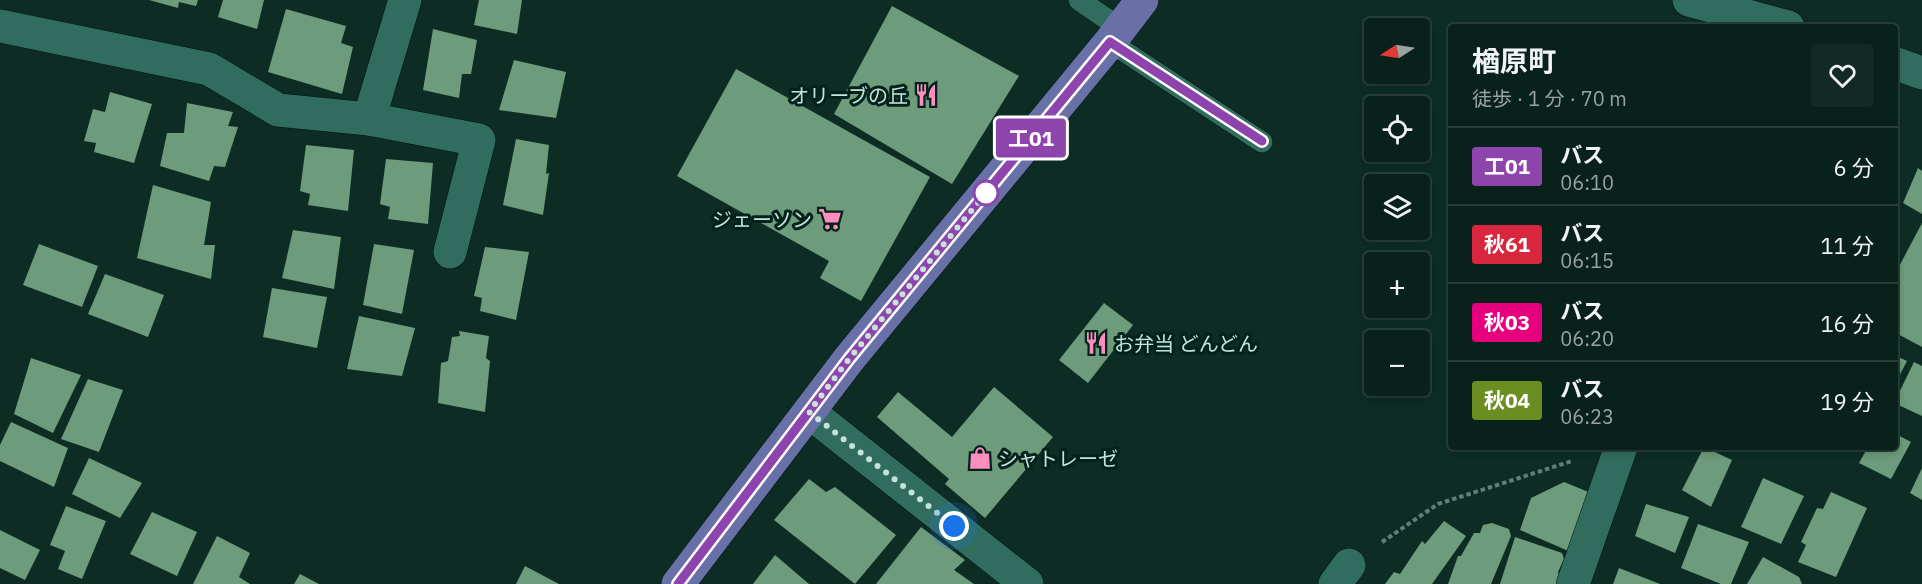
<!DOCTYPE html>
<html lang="ja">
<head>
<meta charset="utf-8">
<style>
	:root { --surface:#09211b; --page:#122924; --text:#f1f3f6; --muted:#99a3a3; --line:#293e3a }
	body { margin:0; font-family:"IBM Plex Sans","Noto Sans JP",sans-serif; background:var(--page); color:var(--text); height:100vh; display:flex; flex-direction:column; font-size:22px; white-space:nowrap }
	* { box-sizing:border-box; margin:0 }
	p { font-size:20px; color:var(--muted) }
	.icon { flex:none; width:33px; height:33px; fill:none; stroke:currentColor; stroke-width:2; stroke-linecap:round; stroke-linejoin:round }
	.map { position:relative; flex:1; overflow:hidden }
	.sheet { position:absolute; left:1448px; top:24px; width:450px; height:426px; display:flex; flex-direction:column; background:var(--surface); border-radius:6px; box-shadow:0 3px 9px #0003,0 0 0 2px var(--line) }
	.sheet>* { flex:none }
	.badge { padding:0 12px; border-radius:4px; font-size:21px; line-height:39px }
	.needle { width:39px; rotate:258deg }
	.buttons { position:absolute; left:1364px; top:18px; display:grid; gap:12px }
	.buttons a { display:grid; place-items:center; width:66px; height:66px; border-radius:6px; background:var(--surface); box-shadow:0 3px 9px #0003,0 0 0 2px var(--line); font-size:30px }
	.you { position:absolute; width:30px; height:30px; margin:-15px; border:4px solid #fff; border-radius:50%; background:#1a73e8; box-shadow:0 0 0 9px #1a73e833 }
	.map>.badge { position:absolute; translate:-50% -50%; box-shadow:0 0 0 3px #fff }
	.round { display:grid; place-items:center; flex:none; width:63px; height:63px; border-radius:6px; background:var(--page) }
	.head { display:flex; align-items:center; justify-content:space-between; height:102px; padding:0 24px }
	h1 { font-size:28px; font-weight:700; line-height:45px }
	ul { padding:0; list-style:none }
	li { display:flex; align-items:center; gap:18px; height:78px; padding:0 24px; border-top:2px solid var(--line) }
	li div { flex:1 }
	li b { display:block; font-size:22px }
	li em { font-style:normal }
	li .badge { min-width:66px; font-weight:700; text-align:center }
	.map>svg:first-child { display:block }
</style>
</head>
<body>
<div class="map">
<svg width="1922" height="584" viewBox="0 0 1922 584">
	<rect width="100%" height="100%" fill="#0c2c24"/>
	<g fill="#6d9b7c">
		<path d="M149 0H198L196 6 179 2 178 8Z"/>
		<path d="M223 0H264L257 29 218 17Z"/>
		<path d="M479 0H522L517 34 474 25Z"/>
		<path d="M892 6 1019 76 952 184 834 114Z"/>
		<path d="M286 9 346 26 341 43 353 47 342 94 268 72Z"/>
		<path d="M433 29 477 40 471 74H462L459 98 423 90Z"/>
		<path d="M514 60 566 72 556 118 499 110Z"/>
		<path d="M736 69 930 177 861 301 820 278 829 261 677 176Z"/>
		<path d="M110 92 152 104 134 163 94 152 96 143 84 141 93 109 105 112Z"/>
		<path d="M187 103 233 112 228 126 238 127 225 167 214 166 209 181 160 166 167 133H184Z"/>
		<path d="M516 139 549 145 546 174 549 173 543 215 503 205Z"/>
		<path d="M306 145 354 150 348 211 308 205 310 194 300 191Z"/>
		<path d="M386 159 433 163 428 224 388 219 390 207 380 204Z"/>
		<path d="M1918 168 1922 171V214L1903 203Z"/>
		<path d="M153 185 211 202 204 245H215L211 279 137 258Z"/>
		<path d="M1922 223V347L1894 332V276Z"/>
		<path d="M293 230 341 237 334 289 282 278Z"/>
		<path d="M39 244 98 266 82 307 23 285Z"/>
		<path d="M374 244 414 250 402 314 363 305Z"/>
		<path d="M485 247 529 252 516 320 480 311 482 298 474 296Z"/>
		<path d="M105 274 164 295 148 337 88 314Z"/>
		<path d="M272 288 327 297 317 348 263 337Z"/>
		<path d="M1104 303 1133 325 1088 383 1059 360Z"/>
		<path d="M359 316 415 328 402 376 347 369Z"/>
		<path d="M459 331 489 336 486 358 490 361 485 412 438 403 441 363 448 361 452 337 460 336Z"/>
		<path d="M1894 355 1907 361 1894 386Z"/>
		<path d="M31 358 81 375 53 433 14 414Z"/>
		<path d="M1914 362 1922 366V416L1894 403Z"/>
		<path d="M88 379 123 390 99 452 61 439Z"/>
		<path d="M994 387 1053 437 985 518 945 484 949 479 877 417 898 392 952 437Z"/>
		<path d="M11 422 68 448 54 487 0 461V445Z"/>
		<path d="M1894 433 1911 442 1891 479 1859 463 1868 447H1894Z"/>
		<path d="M1704 447 1732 460 1711 507 1682 490Z"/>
		<path d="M89 458 142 483 120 518 72 494Z"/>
		<path d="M1922 468V500L1910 493Z"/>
		<path d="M1763 478 1804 496 1781 544 1741 527Z"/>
		<path d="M809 479 826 492 835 487 896 535 855 584 774 520Z"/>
		<path d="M1564 482 1591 493 1573 553 1520 530 1531 498Z"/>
		<path d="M1831 492 1867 508 1836 577 1798 562 1806 545 1801 542 1817 508 1823 509Z"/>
		<path d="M1646 504 1689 517 1675 553 1635 536Z"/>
		<path d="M66 506 106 521 82 579 58 569 65 551 50 545Z"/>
		<path d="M152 512 197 532 177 576 130 554Z"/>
		<path d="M1444 521 1466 536 1432 584H1385L1394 572 1400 574 1422 541 1425 544Z"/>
		<path d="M1492 523 1509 529 1511 536 1491 584H1448L1458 556H1461L1474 533H1480L1483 525Z"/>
		<path d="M1698 524 1749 542 1731 584H1721L1681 568Z"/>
		<path d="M921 527 965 560 954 570 974 584H876Z"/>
		<path d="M0 530 40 550 25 580 0 568Z"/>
		<path d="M217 536 250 553 239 577 250 584H193Z"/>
		<path d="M1515 537 1562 553 1564 559 1558 572 1561 578 1558 584H1500Z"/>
		<path d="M775 555 809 584H753Z"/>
		<path d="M1763 557 1799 577 1802 584H1747Z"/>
		<path d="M525 566 559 584H516Z"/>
		<path d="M1619 568 1660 584H1613Z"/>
		<path d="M300 574 319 584H294Z"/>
	</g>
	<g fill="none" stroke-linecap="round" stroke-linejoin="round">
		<g stroke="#02130e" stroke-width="22">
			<g id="lane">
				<path d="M1079 0 1120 28"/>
				<path d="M1110 42 1262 142"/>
			</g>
		</g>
		<g stroke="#02130e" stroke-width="34">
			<g id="street">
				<path d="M1689 0 1788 27"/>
				<path d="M0 26 209 69 278 110 369 119 479 140 450 252"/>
				<path d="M1894 63 1922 73"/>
				<path d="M369 119 405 0"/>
				<path d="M809 412 1027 584"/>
				<path d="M1335 584 1349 565"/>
				<path d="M1573 584 1621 447"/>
			</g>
		</g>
		<g stroke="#02130e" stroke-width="34">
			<path id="primary" d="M678 584 849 359 1110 42 1142 0"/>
		</g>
		<path stroke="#607f76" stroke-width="4" stroke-dasharray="4.5 3" stroke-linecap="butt" d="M1382 542 1438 504 1572 461"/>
		<use href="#lane" stroke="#316d5e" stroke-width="21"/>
		<use href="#street" stroke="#316d5e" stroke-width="33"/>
		<use href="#primary" stroke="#6970a7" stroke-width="33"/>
	</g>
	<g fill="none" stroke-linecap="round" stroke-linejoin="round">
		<g stroke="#fff" stroke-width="14">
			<path id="line" d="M678 584 849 359 1110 42 1262 141"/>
		</g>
		<use href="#line" stroke="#8e44ad" stroke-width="9"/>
		<path stroke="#c5e3d9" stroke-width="6" stroke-dasharray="0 10.8" d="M954 526 809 412 849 359 986 193"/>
	</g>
	<defs>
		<g id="restaurant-bare" transform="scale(1.8)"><path d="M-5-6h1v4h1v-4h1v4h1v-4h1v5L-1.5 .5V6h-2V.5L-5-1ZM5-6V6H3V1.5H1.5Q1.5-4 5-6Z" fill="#fe8ebd" stroke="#02221b" stroke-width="2.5" paint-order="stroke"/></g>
		<g id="supermarket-bare" transform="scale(1.8)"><path d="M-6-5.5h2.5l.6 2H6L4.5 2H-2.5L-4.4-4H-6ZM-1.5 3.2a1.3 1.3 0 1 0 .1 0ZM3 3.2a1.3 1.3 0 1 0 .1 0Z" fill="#fe8ebd" stroke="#02221b" stroke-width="2.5" paint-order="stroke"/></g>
		<g id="shop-bare" transform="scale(1.8)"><path d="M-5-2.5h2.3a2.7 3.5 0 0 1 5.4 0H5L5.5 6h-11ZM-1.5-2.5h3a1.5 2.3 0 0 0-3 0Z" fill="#fe8ebd" stroke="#02221b" stroke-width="2.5" paint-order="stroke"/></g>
	</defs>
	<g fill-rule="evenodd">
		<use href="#restaurant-bare" x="926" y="95"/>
		<use href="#supermarket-bare" x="830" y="219"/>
		<use href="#restaurant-bare" x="1096" y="343"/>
		<use href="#shop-bare" x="980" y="458"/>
	</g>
	<circle fill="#fff" stroke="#8e44ad" stroke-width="3" cx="986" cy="193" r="12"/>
	<g text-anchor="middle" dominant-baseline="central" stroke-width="6" stroke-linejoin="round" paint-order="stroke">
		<g font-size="20" fill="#c5e3d9" stroke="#02221b" text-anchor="end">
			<text x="908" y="95">オリーブの丘</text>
			<text x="812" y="219">ジェーソン</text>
			<text x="1114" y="343" text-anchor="start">お弁当 どんどん</text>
			<text x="998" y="458" text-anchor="start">シャトレーゼ</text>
		</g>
	</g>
</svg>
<div class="buttons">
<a><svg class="needle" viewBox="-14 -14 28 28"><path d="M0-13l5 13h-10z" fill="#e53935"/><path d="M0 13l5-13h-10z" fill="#99a3a3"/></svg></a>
<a><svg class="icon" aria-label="locate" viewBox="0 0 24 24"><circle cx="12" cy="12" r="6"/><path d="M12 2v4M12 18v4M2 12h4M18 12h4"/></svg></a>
<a><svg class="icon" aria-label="layers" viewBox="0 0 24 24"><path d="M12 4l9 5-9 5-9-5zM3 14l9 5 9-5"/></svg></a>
<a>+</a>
<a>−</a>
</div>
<div class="you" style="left:954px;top:526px"></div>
<b class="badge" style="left:1031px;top:138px;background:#8e44ad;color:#fff">工01</b>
<section class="sheet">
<div class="head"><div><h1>楢原町</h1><p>徒歩 · 1 分 · 70 m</p></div><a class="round"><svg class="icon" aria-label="heart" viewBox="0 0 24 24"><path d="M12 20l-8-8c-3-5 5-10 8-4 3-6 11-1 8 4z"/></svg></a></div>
<ul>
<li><span class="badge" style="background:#8e44ad;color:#fff">工01</span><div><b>バス</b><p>06:10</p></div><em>6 分</em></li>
<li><span class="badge" style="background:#d7263d;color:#fff">秋61</span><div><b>バス</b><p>06:15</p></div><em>11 分</em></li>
<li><span class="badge" style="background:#e6007e;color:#fff">秋03</span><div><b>バス</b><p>06:20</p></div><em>16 分</em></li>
<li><span class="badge" style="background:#6b8e23;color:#fff">秋04</span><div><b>バス</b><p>06:23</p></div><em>19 分</em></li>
</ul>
</section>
</div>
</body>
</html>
